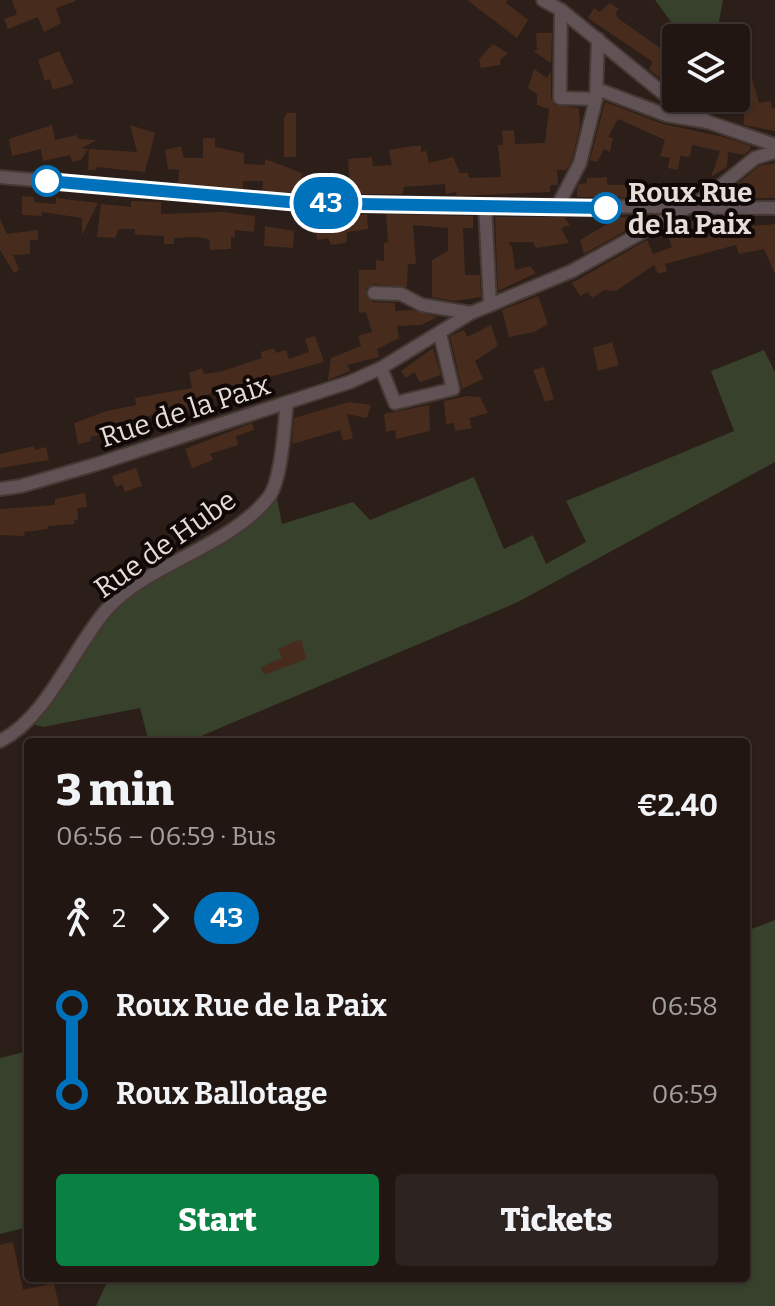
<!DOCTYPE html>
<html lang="en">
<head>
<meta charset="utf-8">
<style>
	:root { --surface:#211612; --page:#2d2320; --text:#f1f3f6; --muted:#a29f9f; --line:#3e3532; --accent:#0b8043 }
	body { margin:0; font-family:Bitter,serif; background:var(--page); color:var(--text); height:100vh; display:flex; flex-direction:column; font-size:30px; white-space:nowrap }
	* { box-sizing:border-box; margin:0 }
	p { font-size:26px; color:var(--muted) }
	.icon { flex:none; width:44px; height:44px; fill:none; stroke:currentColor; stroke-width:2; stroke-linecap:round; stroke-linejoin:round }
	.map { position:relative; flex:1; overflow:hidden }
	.side { position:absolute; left:24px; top:738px; width:726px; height:544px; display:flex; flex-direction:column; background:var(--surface); border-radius:8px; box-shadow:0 2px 6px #0004,0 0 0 2px var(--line) }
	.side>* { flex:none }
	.badge { padding:0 16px; border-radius:26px; font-size:28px; line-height:52px }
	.controls { position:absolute; left:662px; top:24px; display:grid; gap:16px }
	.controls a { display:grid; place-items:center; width:88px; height:88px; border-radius:8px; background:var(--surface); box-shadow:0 2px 6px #0004,0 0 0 2px var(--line); font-size:40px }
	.map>.badge { position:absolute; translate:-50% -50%; box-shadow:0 0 0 4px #fff }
	.legs { display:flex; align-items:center; gap:12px; height:88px; padding:0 32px; font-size:26px }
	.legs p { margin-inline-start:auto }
	.overview { display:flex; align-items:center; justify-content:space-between; height:136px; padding:0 32px }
	h1 { font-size:44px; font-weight:800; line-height:60px }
	.cta { display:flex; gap:16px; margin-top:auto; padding:16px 32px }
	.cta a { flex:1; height:92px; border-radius:8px; background:var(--accent); color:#fff; font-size:32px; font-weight:800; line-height:92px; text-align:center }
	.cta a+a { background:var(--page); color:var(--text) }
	ul { padding:0 32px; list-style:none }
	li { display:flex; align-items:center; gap:28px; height:88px; font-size:30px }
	li i { display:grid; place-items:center; width:12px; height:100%; margin:0 10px; background:currentColor }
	li i::after { content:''; width:20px; height:20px; margin:-10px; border:6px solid; border-radius:50%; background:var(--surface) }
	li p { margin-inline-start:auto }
	li:first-child i { background:linear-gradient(#0000 50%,currentColor 0) }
	li:last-child i { background:linear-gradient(currentColor 50%,#0000 0) }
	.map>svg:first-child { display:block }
</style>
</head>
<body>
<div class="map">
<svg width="775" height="1306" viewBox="0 0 775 1306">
	<rect width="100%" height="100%" fill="#2c1e18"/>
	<g fill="#37412b">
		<path d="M655 0H723L716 38H683Z"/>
		<path d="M764 350 775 372V462L518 602 187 742H149L140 708 43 727 29 723 101 623 124 598 270 505 276 494 282 524 353 502 370 520 474 477 504 549 533 535 546 564 586 542 566 501 734 431 711 371Z"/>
		<path d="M775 920V1306H96L109 1278H746V931Z"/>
		<path d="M28 1051V1227L0 1234V1058Z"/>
	</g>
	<g fill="#472c1d">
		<path d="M12 0H75L76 1 56 8 61 23 44 32 38 17 8 29 4 19 17 14Z"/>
		<path d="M467 0H508L506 3 528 20 517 38Z"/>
		<path d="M610 3 619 9 615 13 619 19 676 59 673 90 649 69 653 62 588 18 594 8 600 12Z"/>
		<path d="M536 33H552L551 63 533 51 537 50Z"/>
		<path d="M493 44 508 53 500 60 501 65 481 68 479 59Z"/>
		<path d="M59 51 74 83 53 90 50 79 45 81 38 60Z"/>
		<path d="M534 69 547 78 551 71V98L555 105 579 108 580 126 572 160 566 170H557L558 185H550V192L457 196 456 192 446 194 445 184 404 187 403 194H340V184H350L348 159 372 157 373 166 392 165 389 150 413 146H421V152L426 151 429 163 453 157 460 173H468L469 178 501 177 498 145H503L502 131 514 130 515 144 545 143 549 109 537 105V94L528 88Z"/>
		<path d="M752 79 759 103 771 101 772 108H775V131L744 125 743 80Z"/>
		<path d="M605 102 663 124 724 137 751 146 750 150 744 155 728 152 727 167 711 177 720 151 692 145 690 157 680 156 678 170 668 168 670 158 660 156 665 140 618 119 608 137 613 138 610 152 604 149 597 162 590 160Z"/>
		<path d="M287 113H296V157H284V118Z"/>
		<path d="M52 125 55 140 77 135 78 139 97 140 82 148 88 149 81 160 72 162 70 155 43 161 41 149 12 156 9 139Z"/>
		<path d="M130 125 155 133 145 172 97 167 96 170H88L89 149 137 152Z"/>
		<path d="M203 138H215V147L244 153V164L265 165V159L302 173 301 193 262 191 263 181H243V189L178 183 179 170 168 169 165 150 181 146 184 158H203Z"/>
		<path d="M775 163V198H744L739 183 759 166Z"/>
		<path d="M607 177V185L660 184 659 198 577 197V188L579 184 587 183V178Z"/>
		<path d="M22 196 34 197V202L43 203 56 204V198L98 203 82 235V218L42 212V216L22 215Z"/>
		<path d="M131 201 161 202V214L223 212 255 216 254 232 235 230V237H231V249L210 250 209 239 195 237 174 238V244H164V236L140 235 135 234V229H119L115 238 97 237 101 204 131 207Z"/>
		<path d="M367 214 368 229 347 232 346 243 331 245 328 238 317 240 315 219Z"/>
		<path d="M386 214 473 216V228H463L465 275H480L481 297 454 301 432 297V260L448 251V228L413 225 416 264H408L407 287 374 284 366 289V296L373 302 395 303V311L412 310 438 317 421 325 397 326 399 338 377 349 379 357 347 365 350 371 328 380 331 358 361 346 358 336 372 332 366 312 359 313V270H376V260L384 261V243L388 242Z"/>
		<path d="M495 217H564L570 225 561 228 569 243 536 248 533 242H508L512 247 515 270 530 266 536 273 498 291Z"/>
		<path d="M619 217 631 218 634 226 584 254 580 240Z"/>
		<path d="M0 219 7 234 38 230V240H30V254L13 255 19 270 14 273 0 250Z"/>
		<path d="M706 221 710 234 746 227 752 238V226L775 224V274L764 249 739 254 736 245 665 264 667 271 658 274 654 265 616 291 604 290 592 298 588 292 580 296 572 283 647 240 653 254 672 247 666 230 679 222Z"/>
		<path d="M265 226 294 231 293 248 264 246Z"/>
		<path d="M538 296 548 324 534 332 509 337 502 310Z"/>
		<path d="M491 325 498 346 475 361 483 379 462 389 450 336 464 330 467 337Z"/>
		<path d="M315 336 324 362 218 391 187 402 190 411 155 421 154 415 132 420 134 428 90 437 91 441 78 444 74 423 107 411 136 405 135 398 192 388 189 373 202 368 204 374 219 372 262 358 261 352 274 348 276 353 286 350 289 359 309 352 305 339Z"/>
		<path d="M612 342 619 365 598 371 593 348Z"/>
		<path d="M433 348 441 375 420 382 414 372 406 378 401 371Z"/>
		<path d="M544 367 554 399 545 402 533 370Z"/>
		<path d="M467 396 480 397 488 413 469 418 472 428 455 431 454 423 446 424 444 401Z"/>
		<path d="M349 402 371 405 367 418 347 414 353 438 343 441 340 430 292 444 294 418Z"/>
		<path d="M429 405 430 431 396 439 395 430 386 432 384 414Z"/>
		<path d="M252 423 254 430 236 436 238 445 210 454 213 460 192 468 185 449Z"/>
		<path d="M34 446 35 450 46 447 49 460 0 468V454Z"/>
		<path d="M136 468 142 486 125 492 122 484 116 487 112 476Z"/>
		<path d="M85 493 87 507 77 508 78 520H74V524L48 526V529L24 532 25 536 0 535V509L55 505V499Z"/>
		<path d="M301 639 306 659 264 675 261 667 282 658 278 649Z"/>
		<path d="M13 1242 23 1290 54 1283 59 1306H0V1245Z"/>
	</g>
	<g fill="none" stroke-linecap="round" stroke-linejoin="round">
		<g stroke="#463933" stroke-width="16">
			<g id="street">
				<path d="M543 0 561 10 669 98 708 122"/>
				<path d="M561 10 560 98 596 99"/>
				<path d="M597 89 666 115 708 122 775 145"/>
				<path d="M0 177 300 203 775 208"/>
				<path d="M485 205 490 304"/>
				<path d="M557 207 580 163 596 99 598 39"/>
				<path d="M374 293 401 294 422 305 471 313"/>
				<path d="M381 368 395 403 453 389 440 334"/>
				<path d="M0 489 21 486 97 464 350 382 381 368 471 313 572 271 708 196 755 158 775 152"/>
				<path d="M0 741C47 718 73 648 107 609 149 563 229 547 268 498 282 481 284 426 287 403"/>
			</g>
		</g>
		<use href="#street" stroke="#615256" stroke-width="12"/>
	</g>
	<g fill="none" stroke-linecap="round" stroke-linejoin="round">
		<g stroke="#fff" stroke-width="18">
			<path id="line-1" d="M47 181 300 203 606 208"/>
		</g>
		<use href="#line-1" stroke="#0072bc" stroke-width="12"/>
	</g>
	<g fill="#fff" stroke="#0072bc" stroke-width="4">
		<circle cx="47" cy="181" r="14"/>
		<circle cx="606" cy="208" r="14"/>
	</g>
	<g text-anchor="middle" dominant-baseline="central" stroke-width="8" stroke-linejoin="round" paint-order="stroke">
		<g font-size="28" font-weight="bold" fill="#e6dcd8" stroke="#100907" text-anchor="start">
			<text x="628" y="192">Roux Rue<tspan x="628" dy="32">de la Paix</tspan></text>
		</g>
		<g font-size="28" fill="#e6dcd8" stroke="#100907">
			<text transform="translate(185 411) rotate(-18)">Rue de la Paix</text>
			<text transform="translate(165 544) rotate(-35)">Rue de Hube</text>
		</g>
	</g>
</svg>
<div class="controls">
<a><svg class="icon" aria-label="layers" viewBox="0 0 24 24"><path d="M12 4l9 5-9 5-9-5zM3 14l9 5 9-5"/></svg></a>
</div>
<b class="badge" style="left:326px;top:203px;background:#0072bc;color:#fff">43</b>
<section class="side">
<div class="overview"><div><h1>3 min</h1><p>06:56 – 06:59 · Bus</p></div><b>€2.40</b></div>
<div class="legs"><svg class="icon" aria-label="walk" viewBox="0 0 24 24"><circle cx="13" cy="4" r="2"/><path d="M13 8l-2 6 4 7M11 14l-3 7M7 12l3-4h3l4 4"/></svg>2<svg class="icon" aria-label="forward" viewBox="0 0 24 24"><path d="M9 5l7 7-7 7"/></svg><b class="badge" style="background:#0072bc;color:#fff">43</b></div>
<ul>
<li><i style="color:#0072bc"></i><b>Roux Rue de la Paix</b><p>06:58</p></li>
<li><i style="color:#0072bc"></i><b>Roux Ballotage</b><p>06:59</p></li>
</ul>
<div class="cta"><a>Start</a><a>Tickets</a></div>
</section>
</div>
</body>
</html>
